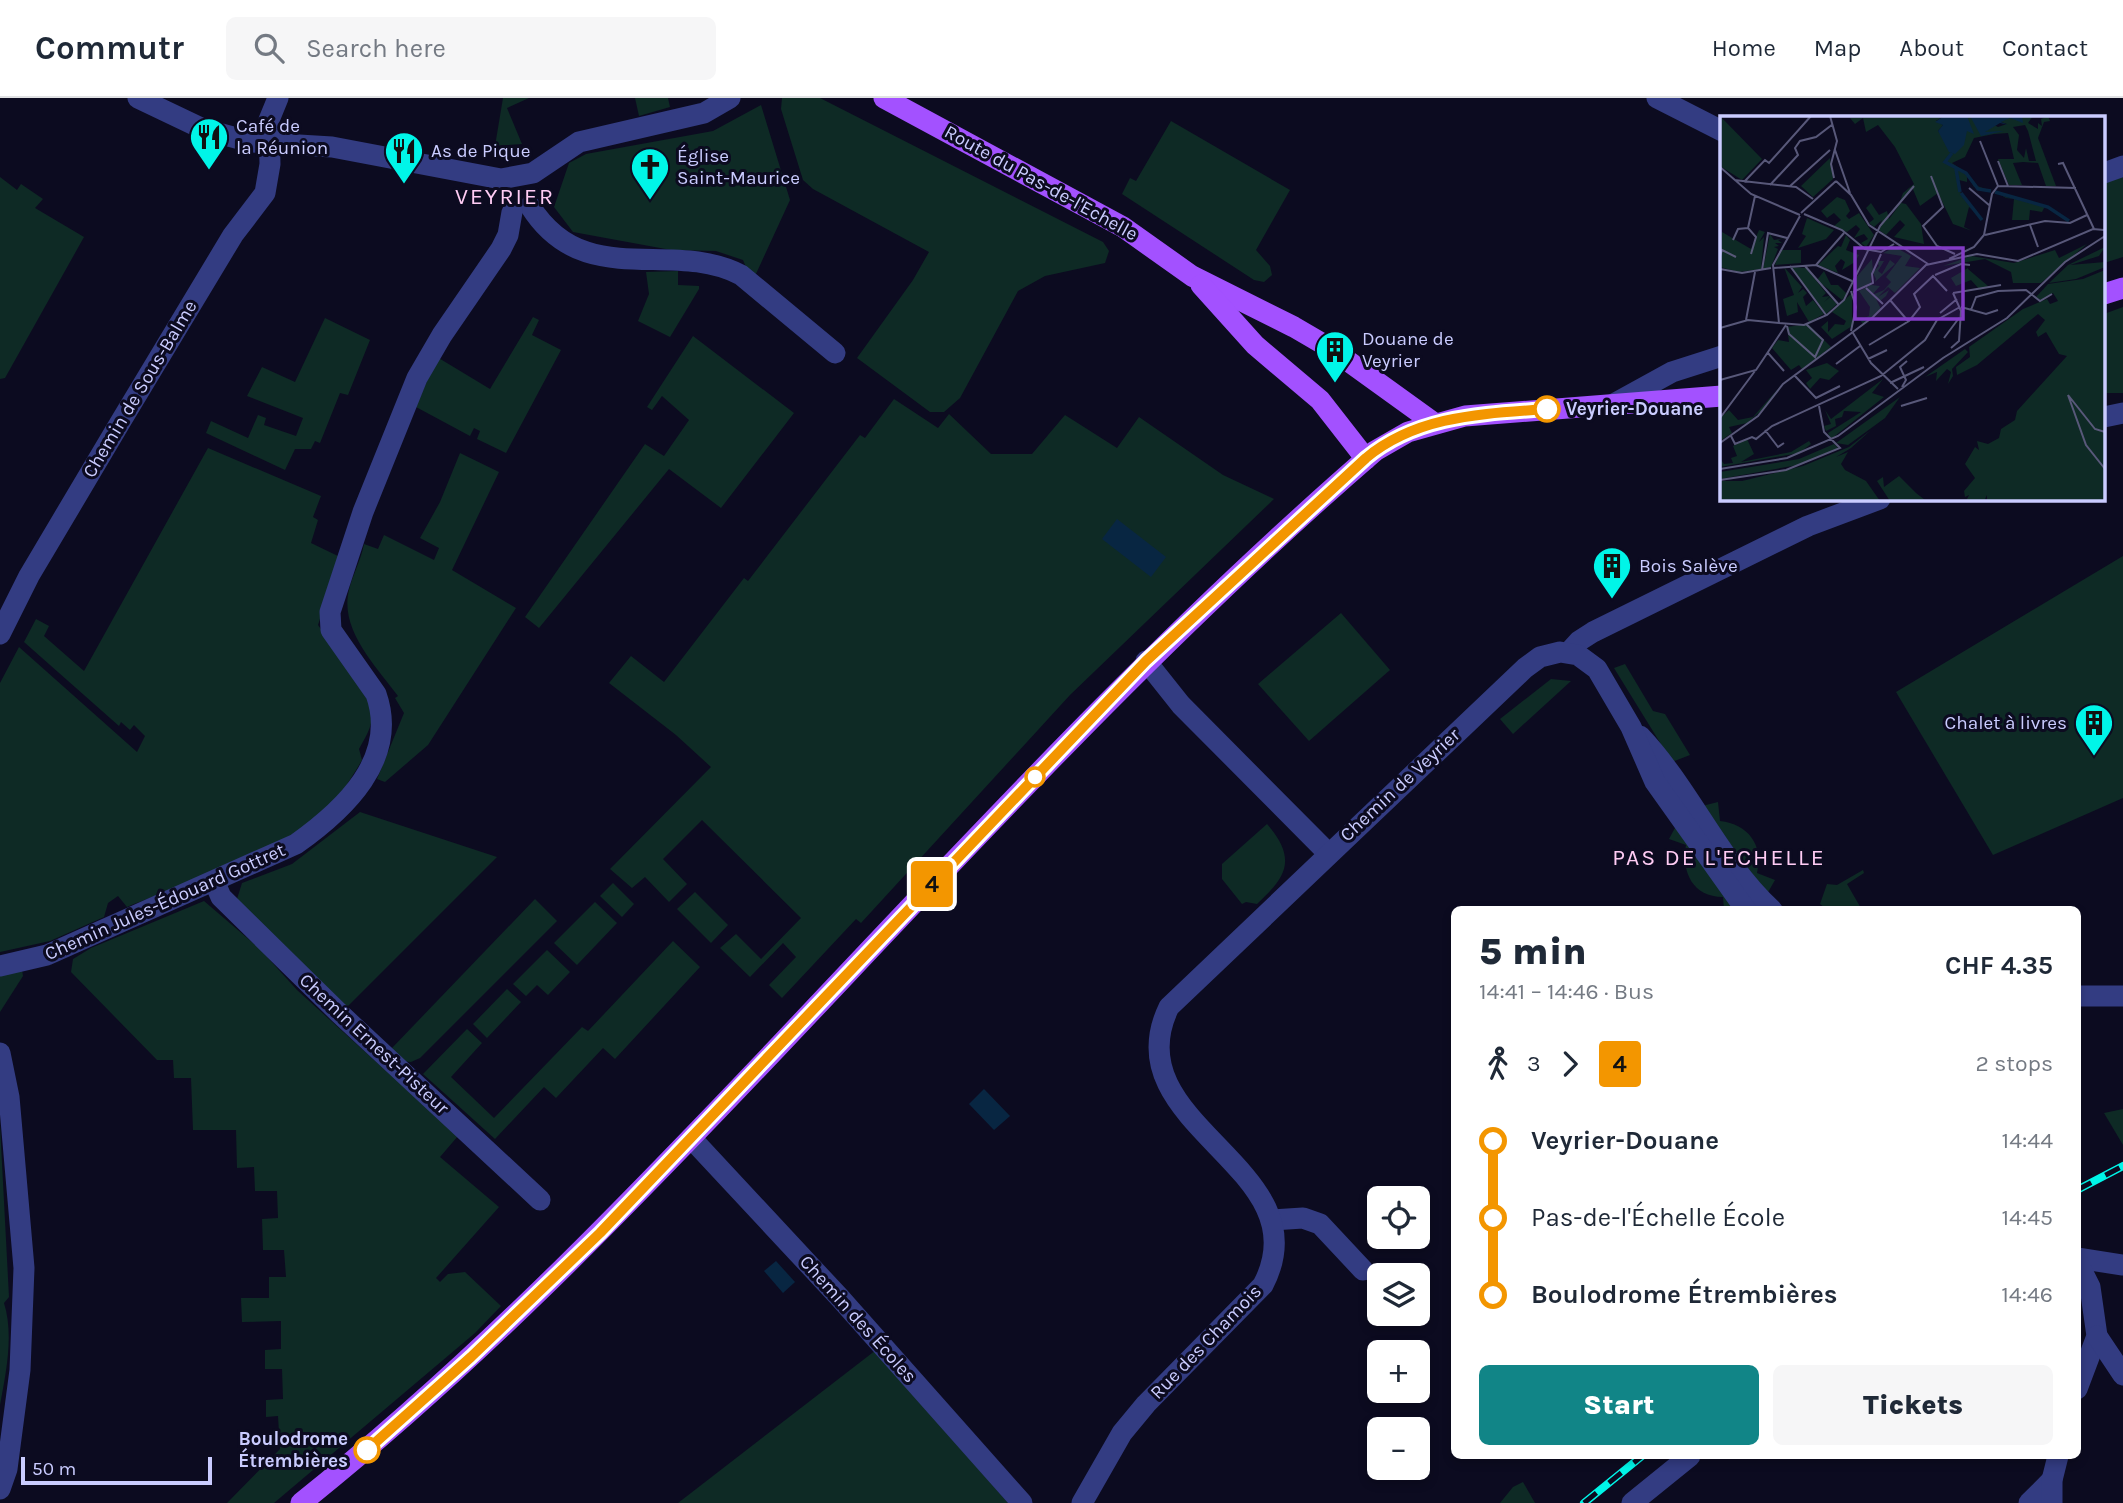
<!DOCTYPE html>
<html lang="en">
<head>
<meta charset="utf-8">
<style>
	:root { --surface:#fff; --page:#f6f6f7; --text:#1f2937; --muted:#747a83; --line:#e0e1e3; --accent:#118587 }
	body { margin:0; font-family:Karla,sans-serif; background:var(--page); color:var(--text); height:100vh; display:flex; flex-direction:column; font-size:26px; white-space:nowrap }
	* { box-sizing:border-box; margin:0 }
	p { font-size:23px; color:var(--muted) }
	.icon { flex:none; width:38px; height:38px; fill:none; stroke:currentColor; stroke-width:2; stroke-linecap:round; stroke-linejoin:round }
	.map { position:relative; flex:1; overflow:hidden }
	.panel { position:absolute; left:1451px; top:808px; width:630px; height:553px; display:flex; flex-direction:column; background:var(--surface); border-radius:10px; box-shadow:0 4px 10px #0003 }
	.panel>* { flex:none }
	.badge { padding:0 14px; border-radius:5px; font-size:24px; line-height:46px }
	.fabs { position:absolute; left:1367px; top:1088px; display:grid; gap:14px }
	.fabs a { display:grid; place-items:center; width:63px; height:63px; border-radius:10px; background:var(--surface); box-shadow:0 4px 10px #0003; font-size:35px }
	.scale { position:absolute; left:21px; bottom:18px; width:191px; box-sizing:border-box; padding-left:7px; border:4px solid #caccff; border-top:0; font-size:19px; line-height:24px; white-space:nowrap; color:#caccff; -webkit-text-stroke:5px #0c0b20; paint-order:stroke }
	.map>.badge { position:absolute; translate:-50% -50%; box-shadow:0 0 0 4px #fff }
	.legs { display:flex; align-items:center; gap:10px; height:77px; padding:0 28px; font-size:23px }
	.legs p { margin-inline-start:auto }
	.overview { display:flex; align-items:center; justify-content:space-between; height:119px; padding:0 28px }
	h1 { font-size:38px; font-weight:800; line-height:52px }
	.primary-button { display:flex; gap:14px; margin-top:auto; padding:14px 28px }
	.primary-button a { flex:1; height:80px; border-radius:10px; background:var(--accent); color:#fff; font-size:28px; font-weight:800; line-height:80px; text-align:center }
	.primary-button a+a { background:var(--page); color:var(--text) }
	ul { padding:0 28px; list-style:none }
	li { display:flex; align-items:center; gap:24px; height:77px; font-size:26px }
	li i { display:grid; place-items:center; width:10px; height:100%; margin:0 9px; background:currentColor }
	li i::after { content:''; width:18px; height:18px; margin:-9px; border:5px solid; border-radius:50%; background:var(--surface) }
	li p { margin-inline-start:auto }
	li:first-child i { background:linear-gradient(#0000 50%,currentColor 0) }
	li:last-child i { background:linear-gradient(currentColor 50%,#0000 0) }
	header { display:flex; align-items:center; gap:42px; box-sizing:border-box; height:98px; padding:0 35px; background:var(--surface); border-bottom:2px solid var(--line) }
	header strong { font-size:33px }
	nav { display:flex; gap:38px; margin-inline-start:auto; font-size:24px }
	.search { width:490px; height:63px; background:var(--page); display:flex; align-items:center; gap:18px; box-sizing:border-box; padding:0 24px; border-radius:10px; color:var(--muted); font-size:26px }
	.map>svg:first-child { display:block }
</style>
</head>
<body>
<header>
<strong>Commutr</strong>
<div class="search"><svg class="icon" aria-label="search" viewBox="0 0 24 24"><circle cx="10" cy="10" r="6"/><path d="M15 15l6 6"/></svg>Search here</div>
<nav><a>Home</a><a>Map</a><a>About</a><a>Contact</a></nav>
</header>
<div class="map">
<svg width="2123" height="1405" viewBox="0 0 2123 1405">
	<rect width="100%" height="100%" fill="#0c0b20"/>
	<g fill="#0e2a25">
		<path d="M503 0H529L507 10 522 46 495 48Z"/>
		<path d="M635 0H668L670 9 639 18Z"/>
		<path d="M782 0H820L1103 144 1109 153 1105 165 1045 178 1018 193 960 300 944 314H930L857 260 913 182 929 154 813 91 803 82 781 11Z"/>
		<path d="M761 7 790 102 755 178 748 174 743 162 716 153 671 152 573 134 554 109 569 65 586 56 713 33Z"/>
		<path d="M1171 23 1290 92 1256 152 1270 168 1272 177 1264 184 1254 182 1122 96 1130 80 1136 83Z"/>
		<path d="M2123 77V159L2104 165V85Z"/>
		<path d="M0 79 17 92 21 86 43 101 35 110 84 139 5 280 0 281Z"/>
		<path d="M678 173V187L699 188V191L670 239 638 223 649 196 646 174Z"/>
		<path d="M2123 209V295H2104V216Z"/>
		<path d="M533 219 539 222 532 237 561 252 506 355 477 341 480 333 474 330 470 338 416 309 437 259 490 291Z"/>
		<path d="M325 220 370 242 348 297 340 295 320 345 315 343 311 351H295L285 372 206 335 211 323 248 340 258 317 266 320 264 327 296 338 303 320 247 298 262 269 295 284Z"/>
		<path d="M693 238 794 315 721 410 669 371 539 530 525 519 645 346 664 358 689 322 662 298 652 312 647 309Z"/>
		<path d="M894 301 938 330 949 316 991 356H1032L1065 317 1117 350 1139 319 1223 377 1274 401 1070 597 861 825 856 821 782 900 769 887 796 859 783 845 750 879 720 850 736 836 761 861 801 820 702 722 663 761 687 786 669 804 645 779 632 790 610 771 711 669 676 637 609 585 631 558 664 584 744 480 748 483 860 337 865 340Z"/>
		<path d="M208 350 321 398 313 419 318 422 311 445 340 459 318 527C333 548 370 590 372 615 373 628 365 640 359 651L362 662C349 684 331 714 309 729 263 762 181 787 127 809L118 798 108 805 104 819 50 843 0 854V585L19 549 137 654 145 638 134 627 130 632 121 624 119 628 24 544 36 521 49 528 44 538 84 573Z"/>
		<path d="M460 355 499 374 452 472 516 510 428 647 385 684 377 681 404 615 395 600 398 598C377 569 339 532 349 492 353 476 361 462 364 446L378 451 384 437 434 462 439 450 420 440 440 404Z"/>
		<path d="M2123 458V700L1993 757 1896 594Z"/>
		<path d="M1341 515 1390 572 1309 643 1258 586Z"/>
		<path d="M1625 566 1653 613 1665 616 1690 657 1672 664 1614 570Z"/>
		<path d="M1551 581 1571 583 1513 636 1500 621Z"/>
		<path d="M1718 704 1720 723C1748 726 1764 747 1757 775L1775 782 1767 796 1702 708Z"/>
		<path d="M360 714 497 759 344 912 237 801 242 785 292 766Z"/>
		<path d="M1267 726C1297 761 1287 778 1257 806L1246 804 1242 806 1222 781V766Z"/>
		<path d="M1676 728 1737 812H1724L1723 799C1693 799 1681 774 1686 747L1669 741Z"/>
		<path d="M1863 772 1864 775 1847 786 1862 812H1828L1820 806 1827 786 1837 787Z"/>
		<path d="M613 785 634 806 622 819 600 798Z"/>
		<path d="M695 794 728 827 711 845 677 811Z"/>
		<path d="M535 801 557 823 420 960 411 964 399 963 392 950Z"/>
		<path d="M204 803 259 850 297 892 458 1038 440 1059 499 1109 436 1180 440 1184 448 1176 465 1174 501 1208 475 1235 274 1405H227L280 1351 278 1318 266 1319V1302L283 1301 282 1271H265V1252L281 1251V1223L242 1224 241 1200H269V1179H286L284 1152H263L262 1121 278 1120 277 1093H255L254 1069 237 1070 236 1032H193L191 980H174L173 962H157L71 874 73 861 91 850Z"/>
		<path d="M595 804 617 825 577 867 554 845Z"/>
		<path d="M673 843 700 869 615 961 603 950 556 1000 544 989 495 1041 423 976 467 931 482 945 451 979 494 1020 582 929 588 933Z"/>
		<path d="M547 852 570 874 548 897 537 887 526 898 513 886Z"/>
		<path d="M22 872 23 878 0 914V875Z"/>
		<path d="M507 891 521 904 487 940 473 926Z"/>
		<path d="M2123 1011V1047L2104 1015Z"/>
		<path d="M0 1027 9 1199 4 1205C14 1237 6 1275 0 1307Z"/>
		<path d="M876 1252 1008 1405H678Z"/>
		<path d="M1523 1384 1535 1405H1500L1513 1389Z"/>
	</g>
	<g fill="#082642">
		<path d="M1117 421 1166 459 1151 479 1102 441Z"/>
		<path d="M984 991 1010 1018 994 1032 969 1006Z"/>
		<path d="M776 1163 795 1184 783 1195 764 1173Z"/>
	</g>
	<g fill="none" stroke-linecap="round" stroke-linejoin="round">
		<g stroke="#333c82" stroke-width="21">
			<path d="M138 0 203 31 251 44 332 49 501 81 533 75 579 44 704 15 730 0"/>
			<path d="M1657 0 1722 33"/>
			<path d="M2104 75 2123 68"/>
			<path d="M530 108C584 194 670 140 741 177L835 255"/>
			<path d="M1612 307 1672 274 1722 258"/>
			<path d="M2104 319 2123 315"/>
			<path d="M0 536 29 478 121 323 233 137 265 95 270 66 269 22 278 0"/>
			<path d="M1569 554 1579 543 1593 534 1808 428 1880 401"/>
			<path d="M1146 563 1181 607 1328 755"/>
			<path d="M1640 638C1690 691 1719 763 1772 812"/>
			<path d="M215 785 221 799 338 914 540 1102"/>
			<path d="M0 868 47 857 296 746C344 712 399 661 376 596L331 532 330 514 363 414 417 280 442 237 501 151 508 137 512 114"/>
			<path d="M2077 898H2123"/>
			<path d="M0 955 9 999 24 1170 20 1272 7 1371 0 1391"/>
			<path d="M691 1040 840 1200 1022 1405"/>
			<path d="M1272 1122 1303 1120 1320 1126 1363 1172"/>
			<path d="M2077 1160 2123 1167"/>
			<path d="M2077 1163 2090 1189 2097 1238 2077 1291"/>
			<path d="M2097 1238 2123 1277"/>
			<path d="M1082 1405 1122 1335 1146 1306 1263 1187C1325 1069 1111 1028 1169 909L1525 570 1540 559 1560 554 1578 557 1597 571 1631 629 1655 684 1746 812"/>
			<path d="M1632 1405 1690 1358"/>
			<path d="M2029 1405 2052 1382"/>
			<path d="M2052 1405V1382L2058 1358"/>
		</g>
		<g stroke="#a351ff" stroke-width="21">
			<path d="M884 0 1123 129 1192 178 1294 229 1330 250 1434 325"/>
			<path d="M1201 187 1255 247 1320 302 1366 361"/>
			<path d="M2104 196 2123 190"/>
			<path d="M301 1405C473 1268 625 1110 776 951 970 746 1161 538 1375 353L1408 334 1465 318 1722 298"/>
		</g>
		<g stroke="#00f5e8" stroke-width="8">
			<g id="rail">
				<path d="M2077 1092 2123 1068"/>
				<path d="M1584 1405 1642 1358"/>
			</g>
		</g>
		<use href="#rail" stroke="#0c0b20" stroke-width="5" stroke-dasharray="16" stroke-linecap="butt"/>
	</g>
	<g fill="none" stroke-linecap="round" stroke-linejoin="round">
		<g stroke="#fff" stroke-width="16">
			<path id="line-1" d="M367 1352 471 1259 600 1135 1146 563 1366 360C1418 317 1483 316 1547 311"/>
		</g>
		<use href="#line-1" stroke="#f39600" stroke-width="10"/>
	</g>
	<defs>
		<g id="restaurant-pin" transform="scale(2.0125)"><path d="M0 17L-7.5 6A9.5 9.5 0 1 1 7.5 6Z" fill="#00f5e8" stroke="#0c0b20"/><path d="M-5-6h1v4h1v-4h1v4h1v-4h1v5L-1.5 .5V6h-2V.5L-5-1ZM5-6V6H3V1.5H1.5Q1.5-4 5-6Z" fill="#111"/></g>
		<g id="church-pin" transform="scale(2.0125)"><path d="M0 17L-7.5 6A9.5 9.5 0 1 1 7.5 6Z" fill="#00f5e8" stroke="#0c0b20"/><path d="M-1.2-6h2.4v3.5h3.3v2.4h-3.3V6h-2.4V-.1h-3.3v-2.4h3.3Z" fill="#111"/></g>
		<g id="building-pin" transform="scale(2.0125)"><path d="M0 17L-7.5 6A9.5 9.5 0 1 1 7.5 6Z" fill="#00f5e8" stroke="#0c0b20"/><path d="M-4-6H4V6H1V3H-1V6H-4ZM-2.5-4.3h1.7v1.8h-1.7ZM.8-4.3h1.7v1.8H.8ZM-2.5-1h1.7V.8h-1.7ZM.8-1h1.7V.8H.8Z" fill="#111"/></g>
	</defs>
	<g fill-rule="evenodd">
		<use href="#restaurant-pin" x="209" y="39"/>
		<use href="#restaurant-pin" x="404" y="53"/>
		<use href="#church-pin" x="650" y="69"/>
		<use href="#building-pin" x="1335" y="252"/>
		<use href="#building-pin" x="1612" y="468"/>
		<use href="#building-pin" x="2094" y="625"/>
	</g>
	<g fill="#fff" stroke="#f39600" stroke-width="3.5">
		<circle cx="1547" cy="311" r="12"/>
		<circle cx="1035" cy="679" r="9"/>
		<circle cx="367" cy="1352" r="12"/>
	</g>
	<g text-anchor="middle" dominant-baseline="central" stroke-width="6" stroke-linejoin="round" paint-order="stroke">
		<g font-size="19" fill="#caccff" stroke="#0c0b20" text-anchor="start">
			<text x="236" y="28">Café de<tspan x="236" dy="22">la Réunion</tspan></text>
			<text x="431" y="53">As de Pique</text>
			<text x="677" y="58">Église<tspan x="677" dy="22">Saint-Maurice</tspan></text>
			<text x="1362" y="241">Douane de<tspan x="1362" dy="22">Veyrier</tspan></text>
			<text x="1639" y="468">Bois Salève</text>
			<text x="2067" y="625" text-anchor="end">Chalet à livres</text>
		</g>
		<g font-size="19" fill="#caccff" stroke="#0c0b20">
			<text transform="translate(1041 85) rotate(29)">Route du Pas-de-l'Echelle</text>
			<text transform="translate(140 291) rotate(-59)">Chemin de Sous-Balme</text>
			<text transform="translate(1400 687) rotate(-43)">Chemin de Veyrier</text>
			<text transform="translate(165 804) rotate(-24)">Chemin Jules-Édouard Gottret</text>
			<text transform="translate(374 946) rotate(43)">Chemin Ernest-Pisteur</text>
			<text transform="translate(858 1221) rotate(48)">Chemin des Écoles</text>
			<text transform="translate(1206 1244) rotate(-46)">Rue des Chamois</text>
		</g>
		<g font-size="19" font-weight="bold" fill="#caccff" stroke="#0c0b20" text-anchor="start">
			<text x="1566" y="311">Veyrier-Douane</text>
			<text x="348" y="1341" text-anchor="end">Boulodrome<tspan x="348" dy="22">Étrembières</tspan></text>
		</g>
		<g font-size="23" letter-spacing="2" fill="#ffccf4" stroke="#0c0b20">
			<text x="505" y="98">VEYRIER</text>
			<text x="1719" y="759">PAS DE L'ECHELLE</text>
		</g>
	</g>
	<g transform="translate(1720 18)">
		<rect width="385" height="385" fill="#0c0b20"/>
		<path d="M0 0 42 43 22 64 0 50ZM224 0 216 5 223 9 218 15 230 31 245 0H257L278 11 287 8 281 6 284 0H313L308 7 318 13V7L322 10 321 3 328 0 330 5 324 6 318 22 336 70H326L318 47 303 46 293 47 302 69H289L278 43H294L288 17 274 18 254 22 245 41 232 47 247 57 251 62 254 69 272 75 254 71 247 58V66L239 64 241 79 263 104 249 91 244 111 252 115 233 108 218 77 200 90 192 71 178 91 183 77 194 68 175 31 158 9 146 16 143 2 135 8 130 2ZM305 9 308 15 316 45H309L306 32 304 42 297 34 299 19 293 11ZM110 42 113 63 93 81 81 70ZM274 75 286 81 325 90 322 96 310 94 309 104H292L294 83 286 82ZM117 81 125 84 130 95 126 100 129 103 139 97 154 119 146 131 141 127 148 123 144 118 134 122 140 113 136 109 127 116 114 110 121 104 114 97 107 102 101 95ZM151 87 159 99 167 95 169 103 181 87 186 88 201 108 204 128 174 121 185 109 180 104 166 119 159 114 162 104 154 111 149 107 154 103 146 92ZM87 102 114 114 106 123 78 132 86 120 82 118ZM39 114 45 116 39 126 44 121 41 153 19 156 0 151 2 116 31 133ZM50 118 54 124 65 122 58 124 62 127H55L59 130 54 131 58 133 51 151 43 153ZM126 119 130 124 126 134 139 139 135 146 122 154 125 146 121 143 115 150 118 157 98 149 118 130 121 131ZM367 128 321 167H293L291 156 265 143 223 150 251 140 294 147 335 134 339 142ZM175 131 191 140 185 150 200 152 175 177 168 171 158 181 169 174 166 180 160 185 155 181 161 193 143 208 140 204 149 200 150 191 139 175 151 169 134 175V164L152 143 153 156 159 150 157 145H164L158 155 162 158 170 144 175 148 155 166 156 163 153 157 151 159V169L160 170 152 179 164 174 171 166 166 161 182 140 163 137ZM385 131 379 140 350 149 385 146V151L356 163 329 167 348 149ZM60 134H81V147L55 149ZM64 151 82 171 78 177 83 173 87 177 83 181 86 190 93 184 104 198 89 206 77 186 78 196 67 200 63 183 74 179ZM71 151 86 152 106 177 102 181 110 180 104 186 110 181 117 188 106 198ZM248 152V153L268 170 260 174 251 164 236 170 231 162ZM385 154V385H267V379L264 385H246L249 379 245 381 244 375 255 362 245 348 255 331 259 334 257 325 268 328 279 322 281 313 295 304 297 295 347 240 339 238 326 216 318 221 316 216 325 204 318 198 257 249 237 259 236 251 250 241 249 231 303 193 327 183 330 188 338 185 333 177 321 184 316 181 328 168 363 163ZM104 155 111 169H118L127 178 122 184 97 164ZM132 177V210L112 223 101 211 108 205V216L115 208 124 209 126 205 112 196ZM88 208 111 231 82 253 79 249 71 254 52 232 58 224 69 226 67 211ZM245 233 248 236 232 253 233 260 228 268 231 256 227 253 216 265 217 256 205 261ZM107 247 119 255 109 264 100 262 90 273 86 267 92 262 86 254ZM163 263 152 277 164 281 111 323 108 317 141 296 124 295 122 301 115 303 116 310 106 315 104 310 111 308 105 294 111 303ZM63 267 42 294 27 307 9 311 12 317 0 325V302L9 294 18 304 33 301ZM180 281 165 302 128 329 116 327ZM151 314 131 332 116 341 128 336 121 348 125 354 146 365 160 385H0V365H22L83 350 129 331ZM27 323 34 338 21 346 71 336 89 325 91 328 79 337 0 351V342L4 348 13 347 11 342 17 340 13 330ZM114 328 118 332 83 348 0 363V356L79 343ZM179 360 196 377 205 384 170 385 157 365 163 361 164 371Z" fill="#0e2a25" fill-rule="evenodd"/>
		<path d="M224 0H247L254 18 247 15 244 29 235 38 229 36 218 15 223 9 215 6ZM250 0H302L303 7 290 2 281 6 288 9 280 7 265 16 284 15 261 20Z" fill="#082642"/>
		<path fill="none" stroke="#082642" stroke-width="3.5" d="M232 37 225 46 246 57 258 73 271 75M236 53 240 76M275 76 328 91 349 105M241 77 262 104"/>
		<path fill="none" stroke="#585879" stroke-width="2" d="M110 0 117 25 111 48 114 62M260 25 278 70M115 34 130 77M278 45 288 70M338 48 343 47 374 113M0 51 31 78 80 99M211 60 223 91 203 110 217 130 235 138M14 64 76 71 93 83M116 65 131 79 149 109 208 148M24 66 45 44 49 47 91 0M50 69 78 39 75 32 80 25 96 21 113 8M278 70 356 72M69 71 110 34M249 72 269 89M81 97 116 65M84 98 122 114 145 133 161 136 174 128M310 109 318 131M265 119 325 105 350 107 367 99M13 124 18 113 28 112M31 138 36 121 28 112 35 80M0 140 2 134 16 141M229 143 254 131 264 119 272 78 278 70M96 149 124 117M70 150 106 199M85 150 119 189M54 152 96 149 132 165M0 153 22 157 51 152M42 154 48 117 67 122M215 159 241 148 250 149M146 172 163 188M131 175 136 191 131 215M133 176 153 167 152 158 161 138M233 177 281 169M170 184 188 205M241 191 266 198 278 194M251 194 256 181 278 175 306 174 320 185 332 178M220 197 237 183M26 204 35 156M59 207 84 209 107 199 124 184 160 110 194 70M59 207 53 149 80 100M67 210 69 218 95 241 103 224 86 208M0 212 28 204 59 207M133 217 151 247 178 273M224 222 239 202M149 229 189 205 200 191 194 178 213 160 227 175M231 232 239 225 241 195 233 177M48 237 64 255M148 243 167 234M116 248 140 230M75 260 96 282 120 270M0 264 36 254 66 209M170 267 204 251M182 271 186 264 180 251 187 245M181 290 207 282M0 302 35 255M45 314 58 331 64 327M385 316 375 313 348 279 366 329 385 353M11 320 15 328 32 321 36 323 52 310 161 260 205 224 217 204 240 191M0 327 38 300 63 268 153 201 206 149 257 138 298 145 373 113 384 114M0 353 67 342 118 320 223 242 287 202 345 146 385 120M0 364 66 354 120 332 104 316 99 290"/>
		<path fill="#833cc5" fill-opacity="0.15" stroke="#833cc5" stroke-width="3.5" d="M135 132H243V203H135Z"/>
		<rect width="385" height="385" fill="none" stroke="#caccff" stroke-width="3.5"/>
	</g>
</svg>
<div class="fabs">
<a><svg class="icon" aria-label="locate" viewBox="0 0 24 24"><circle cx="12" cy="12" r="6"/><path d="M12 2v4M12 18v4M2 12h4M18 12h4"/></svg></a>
<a><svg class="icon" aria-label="layers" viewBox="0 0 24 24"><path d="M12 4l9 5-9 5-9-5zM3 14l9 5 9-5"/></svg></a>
<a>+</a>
<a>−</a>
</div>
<div class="scale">50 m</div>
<b class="badge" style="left:932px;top:786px;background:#f39600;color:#111">4</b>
<section class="panel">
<div class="overview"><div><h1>5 min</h1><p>14:41 – 14:46 · Bus</p></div><b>CHF 4.35</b></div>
<div class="legs"><svg class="icon" aria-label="walk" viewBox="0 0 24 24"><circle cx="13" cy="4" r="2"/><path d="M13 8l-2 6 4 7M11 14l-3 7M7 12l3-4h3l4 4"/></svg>3<svg class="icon" aria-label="forward" viewBox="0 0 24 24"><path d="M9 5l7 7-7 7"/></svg><b class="badge" style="background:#f39600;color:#111">4</b><p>2 stops</p></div>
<ul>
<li><i style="color:#f39600"></i><b>Veyrier-Douane</b><p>14:44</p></li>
<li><i style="color:#f39600"></i><span>Pas-de-l'Échelle École</span><p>14:45</p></li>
<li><i style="color:#f39600"></i><b>Boulodrome Étrembières</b><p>14:46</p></li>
</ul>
<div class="primary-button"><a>Start</a><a>Tickets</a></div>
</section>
</div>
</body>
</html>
